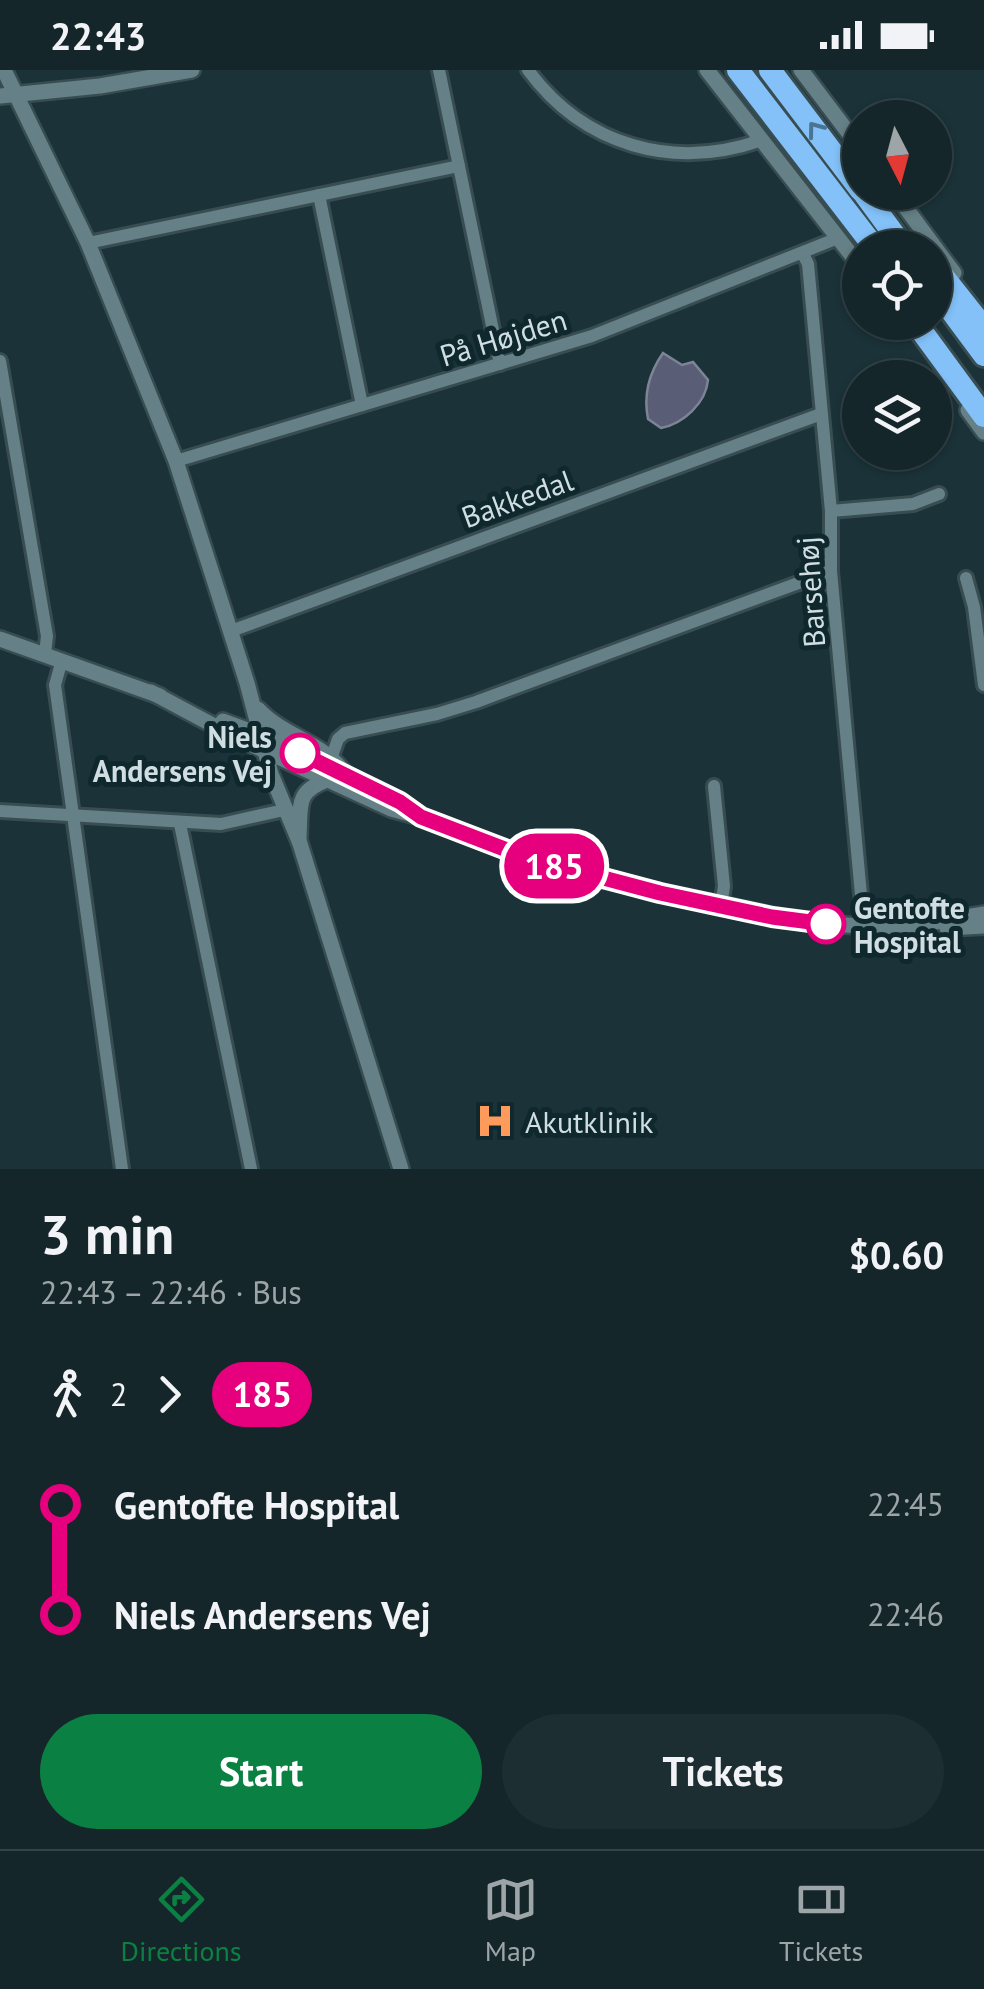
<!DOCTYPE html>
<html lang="en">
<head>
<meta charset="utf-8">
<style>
	:root { --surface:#14262a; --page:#1d2e32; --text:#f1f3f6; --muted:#9da5a8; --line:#334347; --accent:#0b8043 }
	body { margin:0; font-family:"PT Sans",sans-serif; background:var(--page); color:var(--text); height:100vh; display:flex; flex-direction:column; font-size:38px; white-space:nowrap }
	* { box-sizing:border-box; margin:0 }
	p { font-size:32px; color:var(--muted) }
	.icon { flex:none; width:55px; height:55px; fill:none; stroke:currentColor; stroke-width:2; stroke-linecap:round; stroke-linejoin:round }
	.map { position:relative; height:1099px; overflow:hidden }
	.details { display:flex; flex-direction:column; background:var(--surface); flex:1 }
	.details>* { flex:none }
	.badge { padding:0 20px; border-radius:32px; font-size:35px; line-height:65px }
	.needle { width:65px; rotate:174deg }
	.fabs { position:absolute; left:842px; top:30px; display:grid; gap:20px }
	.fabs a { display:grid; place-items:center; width:110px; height:110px; border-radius:50%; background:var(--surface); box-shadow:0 2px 8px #0004,0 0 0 2px var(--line); font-size:50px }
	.map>.badge { position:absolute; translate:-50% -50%; box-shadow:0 0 0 5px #fff }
	.legs { display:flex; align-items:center; gap:15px; height:110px; padding:0 40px; font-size:32px }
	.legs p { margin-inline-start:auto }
	.overview { display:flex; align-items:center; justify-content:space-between; height:170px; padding:0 40px }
	h1 { font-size:55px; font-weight:700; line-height:75px }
	.cta { display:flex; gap:20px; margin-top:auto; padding:20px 40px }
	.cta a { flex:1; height:115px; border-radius:60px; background:var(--accent); color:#fff; font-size:40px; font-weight:700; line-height:115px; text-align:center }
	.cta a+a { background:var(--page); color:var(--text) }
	ul { padding:0 40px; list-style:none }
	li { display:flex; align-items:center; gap:35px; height:110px; font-size:38px }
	li i { display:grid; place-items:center; width:15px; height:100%; margin:0 12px; background:currentColor }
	li i::after { content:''; width:25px; height:25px; margin:-12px; border:8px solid; border-radius:50%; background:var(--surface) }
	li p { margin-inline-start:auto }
	li:first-child i { background:linear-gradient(#0000 50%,currentColor 0) }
	li:last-child i { background:linear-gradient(currentColor 50%,#0000 0) }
	.status { display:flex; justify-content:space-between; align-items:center; height:70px; padding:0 50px; background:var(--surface); direction:ltr }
	.status svg { height:28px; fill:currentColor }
	.tabs { display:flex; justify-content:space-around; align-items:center; height:140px; border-top:2px solid var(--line); background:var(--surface); font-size:28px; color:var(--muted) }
	.tabs a { display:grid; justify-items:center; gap:5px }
	.tabs .selected { color:var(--accent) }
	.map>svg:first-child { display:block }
</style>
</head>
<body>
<div class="status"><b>22:43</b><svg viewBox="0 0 49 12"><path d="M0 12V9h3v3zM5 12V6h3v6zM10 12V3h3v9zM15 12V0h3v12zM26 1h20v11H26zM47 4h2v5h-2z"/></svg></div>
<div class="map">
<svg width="984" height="1099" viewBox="0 0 984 1099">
	<rect width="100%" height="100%" fill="#1a3238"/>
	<path fill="#5a5d76" stroke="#7d8496" stroke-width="2.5" d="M663 283 682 295 693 292 708 310C706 333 683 354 661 358L648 349C643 324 649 303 663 283Z"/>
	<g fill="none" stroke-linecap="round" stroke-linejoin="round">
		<g stroke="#384d52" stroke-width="18">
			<g id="minor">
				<path d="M439 0 500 294"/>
				<path d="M528 0C584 76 673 101 762 70"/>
				<path d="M319 125 362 335"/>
				<path d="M88 173 459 96"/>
				<path d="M803 184 808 194 831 441V501L864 857"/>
				<path d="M0 291 47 566 45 584"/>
				<path d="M176 391 592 266 838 168"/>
				<path d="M831 441 913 434 939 424"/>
				<path d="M966 508 974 537 984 615"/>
				<path d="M231 561 821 344"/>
				<path d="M62 590 55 615 122 1099"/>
				<path d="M332 686 338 669 345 663 437 644 476 632 831 501"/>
				<path d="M714 716 724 816 721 836"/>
				<path d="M0 741 221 754 284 740"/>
				<path d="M180 754 251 1099"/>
			</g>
		</g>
		<g stroke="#384d52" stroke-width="20">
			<g id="tertiary">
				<path d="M4 0 88 173 176 391 247 613 271 704 299 771"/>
				<path d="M707 0 860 196"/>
				<path d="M801 0 860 78"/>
				<path d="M0 26 100 16 192 0"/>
				<path d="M894 122 954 203"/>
				<path d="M968 340 984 362"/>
				<path d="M0 569 160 626"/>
				<path d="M151 622 237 668 391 739 421 747 529 787 604 810 809 853 899 858 984 844"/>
				<path d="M258 639C283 666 320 671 343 701"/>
				<path d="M223 651 271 669 402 733"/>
				<path d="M297 764 401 1099"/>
				<path d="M299 767C301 735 295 722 327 710"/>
				<path d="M947 858 984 856"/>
			</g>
		</g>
		<g stroke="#384d52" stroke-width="28">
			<g id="motorway">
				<path d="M738 0 875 178"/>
				<path d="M770 0 860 119"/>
				<path d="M863 122 904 178"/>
				<path d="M935 196 984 258"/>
				<path d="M935 219 984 285"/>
				<path d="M915 252 984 346"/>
			</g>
		</g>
		<use href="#minor" stroke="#658086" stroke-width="12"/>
		<use href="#tertiary" stroke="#658086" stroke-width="15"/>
		<use href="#motorway" stroke="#83c1f8" stroke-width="22"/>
	</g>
	<defs><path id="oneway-chevron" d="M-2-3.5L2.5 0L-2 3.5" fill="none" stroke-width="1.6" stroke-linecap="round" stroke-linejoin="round" transform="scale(2.5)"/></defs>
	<use stroke="#497493" href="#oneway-chevron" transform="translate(815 59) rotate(-127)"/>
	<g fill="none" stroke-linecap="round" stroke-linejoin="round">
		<g stroke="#fff" stroke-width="22">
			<path id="line-1" d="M300 683 400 732 421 747 528 788 660 823 772 847 826 854"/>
		</g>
		<use href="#line-1" stroke="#e6007e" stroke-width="15"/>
	</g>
	<defs>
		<g id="hospital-bare" transform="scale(3)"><path d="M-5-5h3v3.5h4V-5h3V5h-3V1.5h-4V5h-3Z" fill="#ff9b5a" stroke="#0f282e" stroke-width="2.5" paint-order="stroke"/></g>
	</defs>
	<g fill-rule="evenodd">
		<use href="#hospital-bare" x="495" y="1051"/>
	</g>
	<g fill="#fff" stroke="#e6007e" stroke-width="5">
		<circle cx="300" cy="683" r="18"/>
		<circle cx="826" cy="854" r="18"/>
	</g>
	<g text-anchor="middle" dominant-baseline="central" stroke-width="10" stroke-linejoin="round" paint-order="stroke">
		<g font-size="30" fill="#d0dee2" stroke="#0f282e">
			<text transform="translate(503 267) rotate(-17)">På Højden</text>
			<text transform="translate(517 428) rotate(-20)">Bakkedal</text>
			<text transform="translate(810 522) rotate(-94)">Barsehøj</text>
		</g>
		<g font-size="30" font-weight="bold" fill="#d0dee2" stroke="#0f282e" text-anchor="end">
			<text x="272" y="666">Niels<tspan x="272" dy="34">Andersens Vej</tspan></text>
			<text x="854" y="837" text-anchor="start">Gentofte<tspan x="854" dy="34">Hospital</tspan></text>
		</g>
		<g font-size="30" fill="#d0dee2" stroke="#0f282e" text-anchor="start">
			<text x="525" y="1051">Akutklinik</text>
		</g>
	</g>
</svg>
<div class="fabs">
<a><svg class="needle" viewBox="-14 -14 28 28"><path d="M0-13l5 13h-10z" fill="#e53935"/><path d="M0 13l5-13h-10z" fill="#9da5a8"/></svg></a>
<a><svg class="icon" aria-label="locate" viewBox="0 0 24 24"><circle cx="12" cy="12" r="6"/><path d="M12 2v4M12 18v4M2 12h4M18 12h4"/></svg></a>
<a><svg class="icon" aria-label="layers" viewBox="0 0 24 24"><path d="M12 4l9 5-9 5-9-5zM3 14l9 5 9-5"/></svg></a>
</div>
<b class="badge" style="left:554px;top:796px;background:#e6007e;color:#fff">185</b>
</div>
<section class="details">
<div class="overview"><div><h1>3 min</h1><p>22:43 – 22:46 · Bus</p></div><b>$0.60</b></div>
<div class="legs"><svg class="icon" aria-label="walk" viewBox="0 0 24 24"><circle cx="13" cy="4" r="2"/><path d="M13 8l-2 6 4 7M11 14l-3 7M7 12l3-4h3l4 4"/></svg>2<svg class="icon" aria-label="forward" viewBox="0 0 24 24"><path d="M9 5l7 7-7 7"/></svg><b class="badge" style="background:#e6007e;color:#fff">185</b></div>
<ul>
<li><i style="color:#e6007e"></i><b>Gentofte Hospital</b><p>22:45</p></li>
<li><i style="color:#e6007e"></i><b>Niels Andersens Vej</b><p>22:46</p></li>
</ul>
<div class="cta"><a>Start</a><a>Tickets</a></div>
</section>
<nav class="tabs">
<a class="selected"><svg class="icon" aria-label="directions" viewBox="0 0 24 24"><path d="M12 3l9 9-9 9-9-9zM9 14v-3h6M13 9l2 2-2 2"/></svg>Directions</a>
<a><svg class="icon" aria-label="map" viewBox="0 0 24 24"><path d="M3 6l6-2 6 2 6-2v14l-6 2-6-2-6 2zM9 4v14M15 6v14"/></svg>Map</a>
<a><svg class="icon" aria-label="tickets" viewBox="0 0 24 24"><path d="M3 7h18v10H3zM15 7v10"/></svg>Tickets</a>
</nav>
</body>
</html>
